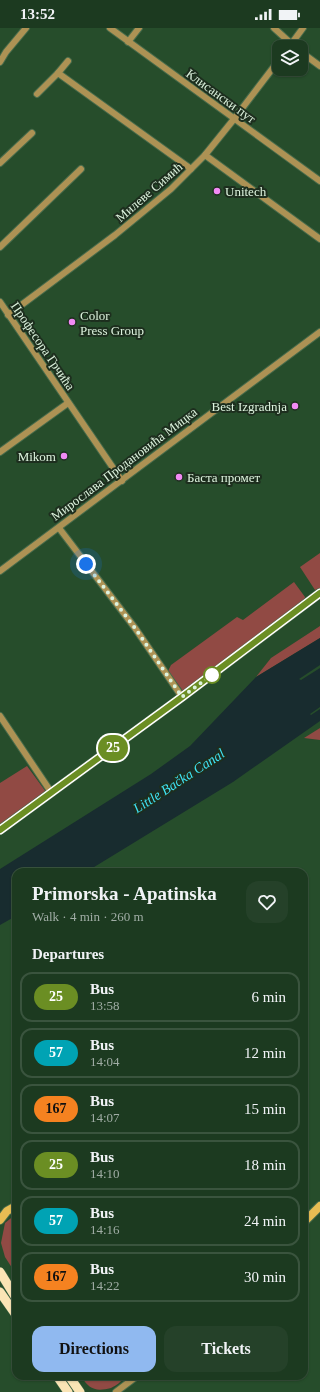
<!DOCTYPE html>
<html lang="en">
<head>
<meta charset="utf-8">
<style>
	:root { --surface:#1c3a20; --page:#254129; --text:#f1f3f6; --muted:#a0ada5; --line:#3a543e; --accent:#90b9f0 }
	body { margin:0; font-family:"Times New Roman",serif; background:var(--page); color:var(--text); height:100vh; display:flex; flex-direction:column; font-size:15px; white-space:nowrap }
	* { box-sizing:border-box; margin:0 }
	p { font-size:13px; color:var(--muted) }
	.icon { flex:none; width:22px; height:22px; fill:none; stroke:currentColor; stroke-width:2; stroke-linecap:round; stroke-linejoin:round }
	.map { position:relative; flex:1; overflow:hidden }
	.panel { position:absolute; left:12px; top:840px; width:296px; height:512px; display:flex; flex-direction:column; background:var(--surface); border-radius:12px; box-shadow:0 1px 3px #0004,0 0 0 1px var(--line) }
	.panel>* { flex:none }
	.badge { padding:0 8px; border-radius:13px; font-size:14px; line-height:26px }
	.buttons { position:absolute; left:272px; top:12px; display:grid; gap:8px }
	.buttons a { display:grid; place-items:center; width:36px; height:36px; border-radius:8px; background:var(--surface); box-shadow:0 1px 3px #0004,0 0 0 1px var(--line); font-size:20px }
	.you { position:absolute; width:20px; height:20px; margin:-10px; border:3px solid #fff; border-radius:50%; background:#1a73e8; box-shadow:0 0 0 6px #1a73e833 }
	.map>.badge { position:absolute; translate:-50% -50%; box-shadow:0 0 0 2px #fff }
	h2 { padding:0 20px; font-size:15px; line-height:36px }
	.round { display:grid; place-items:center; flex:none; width:42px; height:42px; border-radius:12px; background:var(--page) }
	.head { display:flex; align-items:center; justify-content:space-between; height:68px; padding:0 20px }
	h1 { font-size:19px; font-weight:600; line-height:30px }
	.button { display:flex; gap:8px; margin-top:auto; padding:8px 20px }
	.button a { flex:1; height:46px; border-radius:12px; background:var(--accent); color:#111; font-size:16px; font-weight:600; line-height:46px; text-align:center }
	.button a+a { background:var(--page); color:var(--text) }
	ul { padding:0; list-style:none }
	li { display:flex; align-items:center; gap:12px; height:50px; margin:0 8px 6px; padding:0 12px; border:2px solid var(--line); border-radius:12px }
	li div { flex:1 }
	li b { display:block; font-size:15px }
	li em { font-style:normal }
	li .badge { min-width:44px; font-weight:700; text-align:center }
	.status { display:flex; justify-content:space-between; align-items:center; height:28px; padding:0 20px; background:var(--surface); direction:ltr }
	.status svg { height:11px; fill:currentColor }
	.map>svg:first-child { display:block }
</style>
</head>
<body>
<div class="status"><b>13:52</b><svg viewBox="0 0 49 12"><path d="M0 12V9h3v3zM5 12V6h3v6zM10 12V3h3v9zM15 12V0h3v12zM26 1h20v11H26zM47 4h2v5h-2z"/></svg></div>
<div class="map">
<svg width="320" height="1364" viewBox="0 0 320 1364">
	<rect width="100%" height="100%" fill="#264d2b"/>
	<g fill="#914a44">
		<path d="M320 525V560L315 562 300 539Z"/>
		<path d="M294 554 305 569 304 573 183 663 168 643 171 637 237 589 243 592Z"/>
		<path d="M320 598V610L256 649 271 630Z"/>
		<path d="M320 700V712L304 710Z"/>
		<path d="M27 738 46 764 0 797V755Z"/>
		<path d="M16 1186V1246L5 1229 1 1215 5 1195Z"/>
		<path d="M81 1348H125C121 1354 117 1357 111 1360 95 1364 89 1361 81 1348Z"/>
	</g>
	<path fill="#182c2f" d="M320 610V637L299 651 301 652 320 640V679L310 686 311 687 320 681V693L233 754 86 844H16V888L0 897V841L151 746 190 718 256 649Z"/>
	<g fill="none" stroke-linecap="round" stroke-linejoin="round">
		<g stroke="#476b4b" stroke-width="8">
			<g id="street">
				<path d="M110 0 320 153"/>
				<path d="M274 0 295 19"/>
				<path d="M128 14 139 0"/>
				<path d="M289 19 303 0"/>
				<path d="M301 24 320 38"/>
				<path d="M0 34 6 24 26 0"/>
				<path d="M58 45 68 33"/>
				<path d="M37 66 58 45 191 141"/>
				<path d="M205 127 320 211"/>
				<path d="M0 135 32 105"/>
				<path d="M0 219 81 141"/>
				<path d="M0 274 122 453"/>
				<path d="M8 287 115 207 171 161 205 127 234 91 279 32"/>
				<path d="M0 424 68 375"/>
				<path d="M59 500 135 600 182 669"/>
				<path d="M0 543 320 304"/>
				<path d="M0 688 51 764"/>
				<path d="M116 1364 137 1348"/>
			</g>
		</g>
		<g stroke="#476b4b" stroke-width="10">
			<g id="secondary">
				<path d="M0 802 182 669 320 565"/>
				<path d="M0 1192 7 1183 16 1178"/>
				<path d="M304 1194 320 1178"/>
			</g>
		</g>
		<g stroke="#476b4b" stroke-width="10">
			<g id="primary">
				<path d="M0 1244 16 1270"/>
				<path d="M0 1264 16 1287"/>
				<path d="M57 1348 68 1364"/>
				<path d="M69 1348 80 1364"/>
			</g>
		</g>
		<use href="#street" stroke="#ad9254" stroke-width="6"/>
		<use href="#secondary" stroke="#e8bd53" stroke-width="8"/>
		<use href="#primary" stroke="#fae4b5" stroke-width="9"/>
	</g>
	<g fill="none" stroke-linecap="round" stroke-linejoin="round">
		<g stroke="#fff" stroke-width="9">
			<path id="line" d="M0 802 182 669 320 565"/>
		</g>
		<use href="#line" stroke="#6b8e23" stroke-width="6"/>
		<path stroke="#ddf3de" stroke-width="4" stroke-dasharray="0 7.2" d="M86 536 135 600 182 669 217 643 212 647"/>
	</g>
	<g fill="#f18af4" stroke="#1d2e1e" stroke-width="1.5">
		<circle cx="217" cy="163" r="4"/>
		<circle cx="72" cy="294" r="4"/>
		<circle cx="295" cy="378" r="4"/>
		<circle cx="64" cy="428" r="4"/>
		<circle cx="179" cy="449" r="4"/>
	</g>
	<circle fill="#fff" stroke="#6b8e23" stroke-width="2" cx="212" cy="647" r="8"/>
	<g text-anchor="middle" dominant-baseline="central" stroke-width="4" stroke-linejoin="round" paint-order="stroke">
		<g font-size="13" fill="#ddf3de" stroke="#1d2e1e">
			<text transform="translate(221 68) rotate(36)">Клисански пут</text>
			<text transform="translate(149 164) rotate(-41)">Милеве Симић</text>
			<text transform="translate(43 318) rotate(56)">Професора Грчића</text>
			<text transform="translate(124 436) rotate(-37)">Мирослава Продановића Мицка</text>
		</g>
		<g font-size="13" fill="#ddf3de" stroke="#1d2e1e" text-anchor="start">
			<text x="225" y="163">Unitech</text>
			<text x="80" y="287">Color<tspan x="80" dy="15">Press Group</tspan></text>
			<text x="287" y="378" text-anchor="end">Best Izgradnja</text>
			<text x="56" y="428" text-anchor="end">Mikom</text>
			<text x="187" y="449">Баста промет</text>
		</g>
		<g font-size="14" font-style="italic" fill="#3fe3f5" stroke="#1d2e1e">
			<text transform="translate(179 753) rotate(-33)">Little Bačka Canal</text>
		</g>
	</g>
</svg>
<div class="buttons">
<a><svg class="icon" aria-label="layers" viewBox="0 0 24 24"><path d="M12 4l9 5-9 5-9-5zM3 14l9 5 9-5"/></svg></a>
</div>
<div class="you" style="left:86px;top:536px"></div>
<b class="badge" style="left:113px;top:720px;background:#6b8e23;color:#fff">25</b>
<section class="panel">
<div class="head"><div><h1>Primorska - Apatinska</h1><p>Walk · 4 min · 260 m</p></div><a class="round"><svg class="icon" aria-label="heart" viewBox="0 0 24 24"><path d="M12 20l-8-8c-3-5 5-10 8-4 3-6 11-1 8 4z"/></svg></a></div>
<h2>Departures</h2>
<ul>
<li><span class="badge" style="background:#6b8e23;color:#fff">25</span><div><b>Bus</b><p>13:58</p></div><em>6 min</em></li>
<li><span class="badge" style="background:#00a3b4;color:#fff">57</span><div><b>Bus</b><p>14:04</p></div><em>12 min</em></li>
<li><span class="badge" style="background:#f58220;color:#111">167</span><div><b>Bus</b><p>14:07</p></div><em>15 min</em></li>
<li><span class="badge" style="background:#6b8e23;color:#fff">25</span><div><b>Bus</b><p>14:10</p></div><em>18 min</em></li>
<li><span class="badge" style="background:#00a3b4;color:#fff">57</span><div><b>Bus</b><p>14:16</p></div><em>24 min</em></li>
<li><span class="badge" style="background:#f58220;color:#111">167</span><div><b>Bus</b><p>14:22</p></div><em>30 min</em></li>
</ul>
<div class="button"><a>Directions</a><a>Tickets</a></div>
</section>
</div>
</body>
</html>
